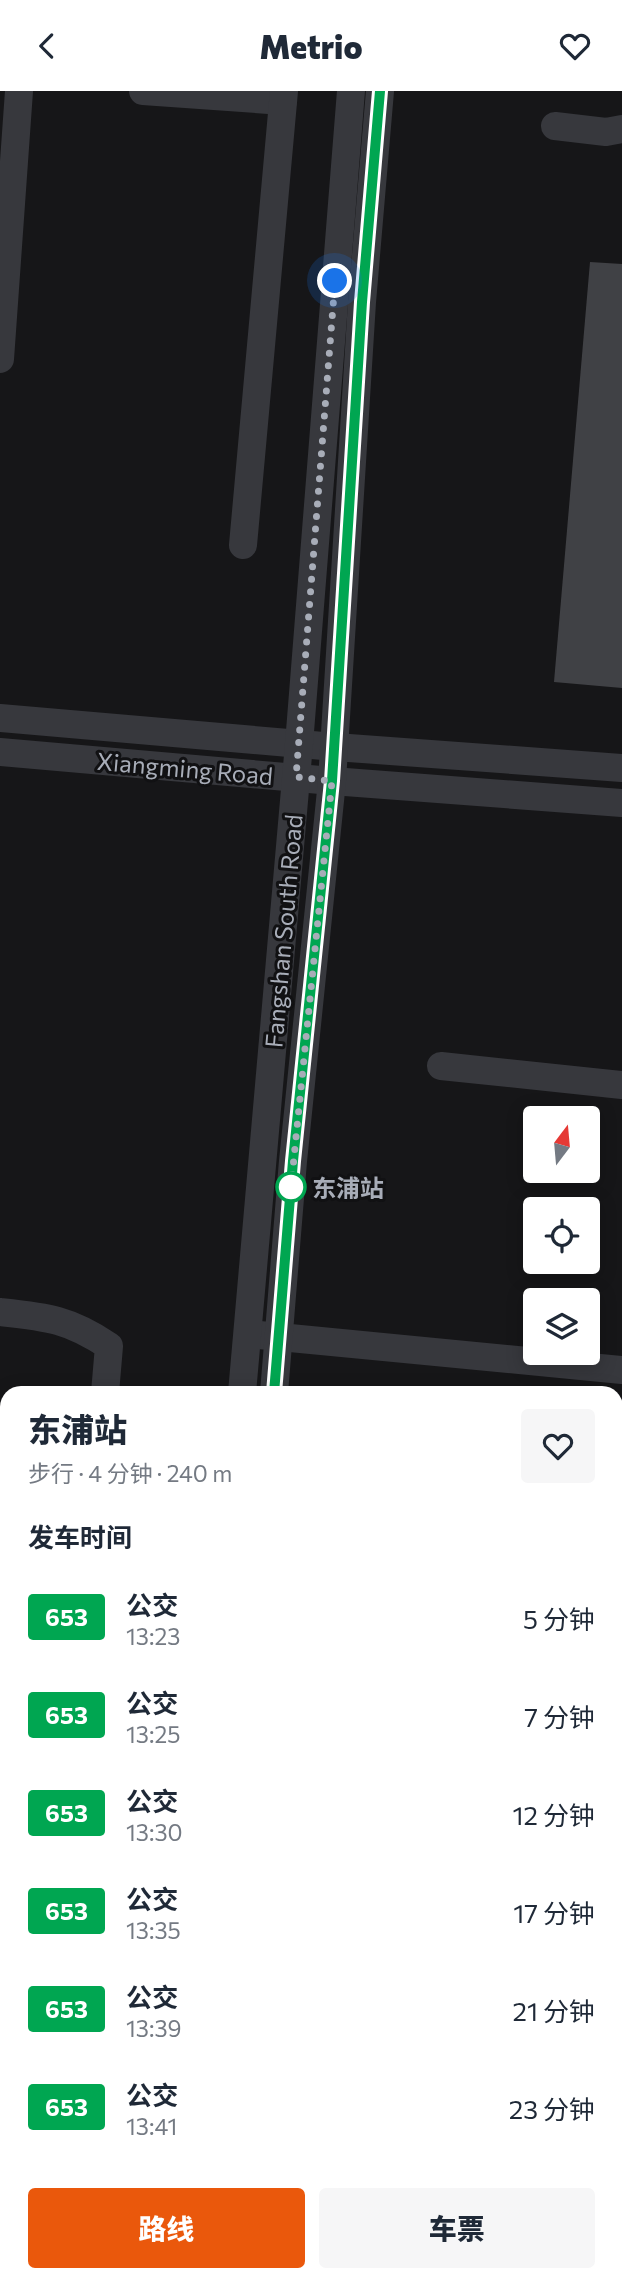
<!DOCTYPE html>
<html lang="zh">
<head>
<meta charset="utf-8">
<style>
	:root { --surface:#fff; --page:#f6f6f7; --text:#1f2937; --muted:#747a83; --accent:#ea580c }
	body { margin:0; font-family:Commissioner,"Noto Sans SC",sans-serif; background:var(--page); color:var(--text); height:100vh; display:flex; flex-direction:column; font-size:26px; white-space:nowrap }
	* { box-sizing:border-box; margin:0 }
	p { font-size:23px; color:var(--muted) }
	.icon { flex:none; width:38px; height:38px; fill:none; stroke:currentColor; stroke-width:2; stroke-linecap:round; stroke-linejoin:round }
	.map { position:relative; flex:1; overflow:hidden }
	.details { position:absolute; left:0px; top:1295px; width:623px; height:896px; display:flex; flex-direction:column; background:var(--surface); border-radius:21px 21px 0 0; box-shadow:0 4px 18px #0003 }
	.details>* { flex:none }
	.badge { padding:0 14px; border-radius:5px; font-size:24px; line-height:46px }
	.needle { width:46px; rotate:16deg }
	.tools { position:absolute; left:523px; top:1015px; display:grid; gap:14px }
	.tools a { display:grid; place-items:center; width:77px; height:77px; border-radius:7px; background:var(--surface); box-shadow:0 4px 18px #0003; font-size:35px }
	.you { position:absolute; width:35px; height:35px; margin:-18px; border:5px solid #fff; border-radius:50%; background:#1a73e8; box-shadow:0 0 0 10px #1a73e833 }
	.map>.badge { position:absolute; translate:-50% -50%; box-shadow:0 0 0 4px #fff }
	h2 { padding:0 28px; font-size:26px; line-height:63px }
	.round { display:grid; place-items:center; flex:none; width:74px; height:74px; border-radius:7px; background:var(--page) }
	.overview { display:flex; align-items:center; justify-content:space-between; height:119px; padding:0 28px }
	h1 { font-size:33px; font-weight:800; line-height:52px }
	.cta { display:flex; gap:14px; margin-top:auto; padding:14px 28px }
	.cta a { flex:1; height:80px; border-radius:7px; background:var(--accent); color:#fff; font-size:28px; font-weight:800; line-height:80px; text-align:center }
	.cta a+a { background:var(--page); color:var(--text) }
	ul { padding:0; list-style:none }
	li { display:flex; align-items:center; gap:21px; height:98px; padding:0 28px }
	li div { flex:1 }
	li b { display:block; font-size:26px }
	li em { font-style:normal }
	li .badge { min-width:77px; font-weight:700; text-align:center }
	header { display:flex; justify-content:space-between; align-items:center; height:91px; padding:0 28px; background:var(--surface); font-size:32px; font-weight:800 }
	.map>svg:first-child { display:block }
</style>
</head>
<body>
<header><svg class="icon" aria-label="back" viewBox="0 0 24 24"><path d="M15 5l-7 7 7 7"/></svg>Metrio<svg class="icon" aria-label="heart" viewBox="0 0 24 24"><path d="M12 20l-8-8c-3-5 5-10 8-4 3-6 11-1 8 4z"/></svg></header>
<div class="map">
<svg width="622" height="2191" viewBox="0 0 622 2191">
	<rect width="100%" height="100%" fill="#161618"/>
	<path fill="#404145" d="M590 171 622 173V597L554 591Z"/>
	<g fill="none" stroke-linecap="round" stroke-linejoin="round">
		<g stroke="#37383d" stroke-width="28">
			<path d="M143 0 283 10"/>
			<path d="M555 35 606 41 622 38"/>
			<path d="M0 268 19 0"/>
			<path d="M243 454 284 0"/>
			<path d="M0 627 335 656 622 677"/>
			<path d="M0 661 332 690 622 712"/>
			<path d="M441 975 622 994"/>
			<path d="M0 1221C47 1226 69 1228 109 1255L105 1302"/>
			<path d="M259 1244 622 1279"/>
			<path d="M242 1302 299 653 351 0"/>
			<path d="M274 1302 293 1070 332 690 362 211 380 0"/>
			<path d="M0 1446 7 1447"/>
			<path d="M616 1526 622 1527"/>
			<path d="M0 1845 7 1846"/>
			<path d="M0 2185 37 2184"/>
			<path d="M167 2191 168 2184"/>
			<path d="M198 2191V2184"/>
		</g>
		<g stroke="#53555c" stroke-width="37">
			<path d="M0 1997 7 1998"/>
			<path d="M616 2097 622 2098"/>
			<path d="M0 2143 7 2144"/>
			<path d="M352 2184 409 2191"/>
		</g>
		<g stroke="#63666e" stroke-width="38">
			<path d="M0 2040 7 2041"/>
			<path d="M0 2094 7 2095"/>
			<path d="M616 2137 622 2139"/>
			<path d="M614 2184 622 2185"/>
		</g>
	</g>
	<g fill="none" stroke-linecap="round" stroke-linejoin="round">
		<g stroke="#fff" stroke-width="16">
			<path id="line" d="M274 1302 293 1070 332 690 362 211 380 0"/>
		</g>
		<use href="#line" stroke="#00a651" stroke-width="10"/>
		<path stroke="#a8adb8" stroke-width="7" stroke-dasharray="0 12.6" d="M291 1096 332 690 296 686 335 190"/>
	</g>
	<circle fill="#fff" stroke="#00a651" stroke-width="3.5" cx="291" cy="1096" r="14"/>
	<g text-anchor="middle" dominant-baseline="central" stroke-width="6" stroke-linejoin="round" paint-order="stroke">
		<g font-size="24" fill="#a8adb8" stroke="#111113">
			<text transform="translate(185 677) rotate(5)">Xiangming Road</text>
			<text transform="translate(283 840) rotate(-85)">Fangshan South Road</text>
		</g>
		<g font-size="24" font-weight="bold" fill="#a8adb8" stroke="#111113" text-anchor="start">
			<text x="312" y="1096">东浦站</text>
		</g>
	</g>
</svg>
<div class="tools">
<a><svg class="needle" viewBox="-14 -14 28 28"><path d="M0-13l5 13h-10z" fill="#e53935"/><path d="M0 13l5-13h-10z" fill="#747a83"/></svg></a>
<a><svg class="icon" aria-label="locate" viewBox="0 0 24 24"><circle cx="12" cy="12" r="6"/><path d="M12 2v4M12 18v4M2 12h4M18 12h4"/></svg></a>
<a><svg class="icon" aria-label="layers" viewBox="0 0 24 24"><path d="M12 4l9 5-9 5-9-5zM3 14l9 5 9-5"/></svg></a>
</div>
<div class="you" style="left:335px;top:190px"></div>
<section class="details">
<div class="overview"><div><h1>东浦站</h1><p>步行 · 4 分钟 · 240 m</p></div><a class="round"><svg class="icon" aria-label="heart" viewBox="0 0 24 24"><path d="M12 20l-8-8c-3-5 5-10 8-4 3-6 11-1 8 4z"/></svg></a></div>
<h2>发车时间</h2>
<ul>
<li><span class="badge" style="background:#00a651;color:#fff">653</span><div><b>公交</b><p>13:23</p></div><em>5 分钟</em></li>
<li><span class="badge" style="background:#00a651;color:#fff">653</span><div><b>公交</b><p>13:25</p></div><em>7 分钟</em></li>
<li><span class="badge" style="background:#00a651;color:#fff">653</span><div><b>公交</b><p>13:30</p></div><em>12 分钟</em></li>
<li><span class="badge" style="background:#00a651;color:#fff">653</span><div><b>公交</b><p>13:35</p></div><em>17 分钟</em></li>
<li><span class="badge" style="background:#00a651;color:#fff">653</span><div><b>公交</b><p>13:39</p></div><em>21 分钟</em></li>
<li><span class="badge" style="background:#00a651;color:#fff">653</span><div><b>公交</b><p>13:41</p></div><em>23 分钟</em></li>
</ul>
<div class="cta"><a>路线</a><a>车票</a></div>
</section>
</div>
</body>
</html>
